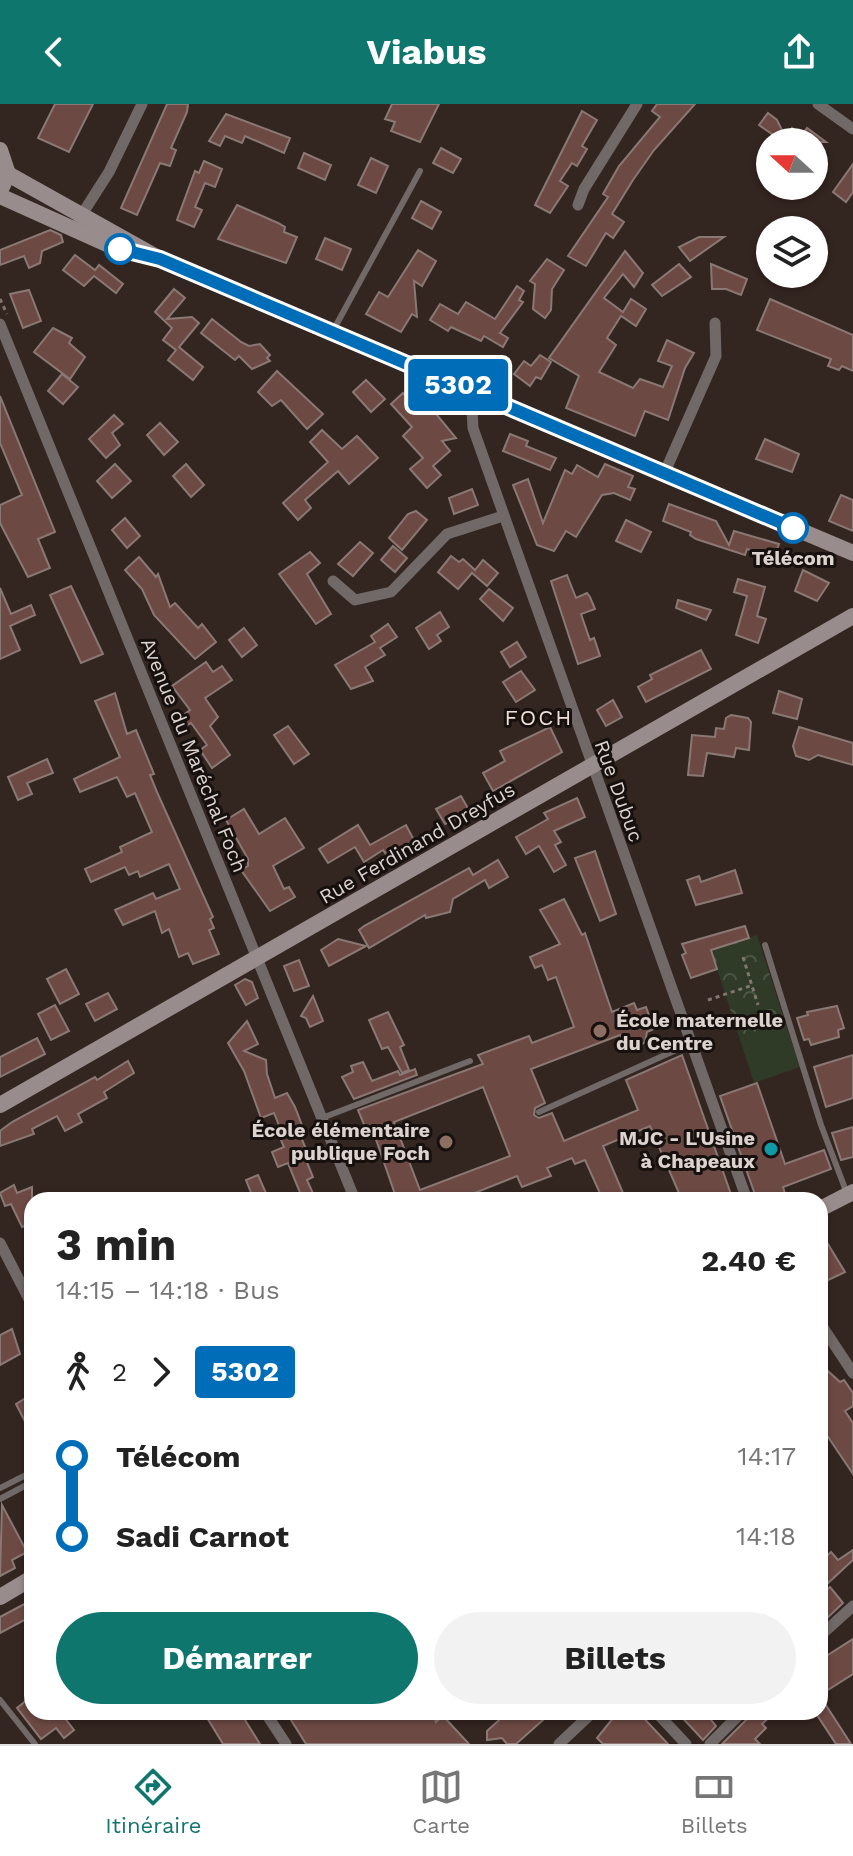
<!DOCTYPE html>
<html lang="fr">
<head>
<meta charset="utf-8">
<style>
	:root { --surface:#fff; --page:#f2f2f2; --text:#222; --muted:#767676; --line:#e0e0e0; --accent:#0f766e }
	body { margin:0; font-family:"Work Sans",sans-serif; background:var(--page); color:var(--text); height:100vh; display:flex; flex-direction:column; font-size:30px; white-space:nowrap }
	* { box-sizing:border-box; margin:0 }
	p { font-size:26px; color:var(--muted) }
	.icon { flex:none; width:44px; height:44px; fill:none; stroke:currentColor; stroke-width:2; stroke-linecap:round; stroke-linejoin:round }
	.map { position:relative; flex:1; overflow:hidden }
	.sheet { position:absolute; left:24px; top:1088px; width:804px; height:528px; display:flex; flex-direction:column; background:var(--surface); border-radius:24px; box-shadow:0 2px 6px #0004 }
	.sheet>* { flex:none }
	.badge { padding:0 16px; border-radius:6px; font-size:28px; line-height:52px }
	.needle { width:52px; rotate:291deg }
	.tools { position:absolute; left:756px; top:24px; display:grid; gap:16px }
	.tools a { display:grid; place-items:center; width:72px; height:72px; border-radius:50%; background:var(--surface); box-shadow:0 2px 6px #0004; font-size:40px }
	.map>.badge { position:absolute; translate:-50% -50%; box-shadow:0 0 0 4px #fff }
	.legs { display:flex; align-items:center; gap:12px; height:88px; padding:0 32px; font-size:26px }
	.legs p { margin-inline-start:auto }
	.headline { display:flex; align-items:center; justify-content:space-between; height:136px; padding:0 32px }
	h1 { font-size:44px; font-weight:700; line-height:60px }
	.button { display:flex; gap:16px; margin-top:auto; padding:16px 32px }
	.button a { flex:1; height:92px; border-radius:48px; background:var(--accent); color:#fff; font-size:32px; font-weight:700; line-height:92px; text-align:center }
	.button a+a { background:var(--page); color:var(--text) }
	ul { padding:0 32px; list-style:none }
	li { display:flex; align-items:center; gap:28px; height:80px; font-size:30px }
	li i { display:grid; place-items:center; width:12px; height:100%; margin:0 10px; background:currentColor }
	li i::after { content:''; width:20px; height:20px; margin:-10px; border:6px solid; border-radius:50%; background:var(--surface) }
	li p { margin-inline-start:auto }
	li:first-child i { background:linear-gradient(#0000 50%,currentColor 0) }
	li:last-child i { background:linear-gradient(currentColor 50%,#0000 0) }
	header { display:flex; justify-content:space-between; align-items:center; height:104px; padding:0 32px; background:var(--accent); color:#fff; font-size:36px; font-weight:700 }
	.menu { display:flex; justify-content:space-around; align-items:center; height:112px; border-top:2px solid var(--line); background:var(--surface); font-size:22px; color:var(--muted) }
	.menu a { display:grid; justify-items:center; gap:4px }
	.menu .on { color:var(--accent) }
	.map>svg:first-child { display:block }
</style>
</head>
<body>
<header><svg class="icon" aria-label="back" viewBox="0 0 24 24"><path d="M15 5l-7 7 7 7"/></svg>Viabus<svg class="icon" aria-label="share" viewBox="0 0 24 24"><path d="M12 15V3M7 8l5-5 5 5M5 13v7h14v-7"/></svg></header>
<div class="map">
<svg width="853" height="1640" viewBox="0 0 853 1640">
	<defs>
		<pattern id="park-crowns" width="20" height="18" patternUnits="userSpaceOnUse" patternTransform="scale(2)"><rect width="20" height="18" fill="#2f3a27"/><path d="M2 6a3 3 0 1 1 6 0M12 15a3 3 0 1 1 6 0" fill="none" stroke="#4d5645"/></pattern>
	</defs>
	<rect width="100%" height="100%" fill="#332520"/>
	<path fill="#2f3a27" d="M785 918 800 963 754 979 739 933Z"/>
	<path fill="url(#park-crowns)" d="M757 831 785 918 739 933 711 846Z"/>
	<g fill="#6d4943" stroke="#8a7875" stroke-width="2" fill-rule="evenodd">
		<path d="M55 0H93L69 48 38 34Z"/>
		<path d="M167 0H188L187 8 171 44 176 46 170 62 160 59 137 111 121 104Z"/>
		<path d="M392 0H439L420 38 391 27 395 18 385 15Z"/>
		<path d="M657 0H695L654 46 633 76 612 110 624 118 613 134 606 129 586 162 568 152 608 93 603 90 619 62 660 13 652 7Z"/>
		<path d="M582 7 597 16 582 42 587 45 577 62 572 59 560 77 568 82 550 109 535 101Z"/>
		<path d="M768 9 777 16 786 34 792 24 802 31 807 24 826 38H783L759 21Z"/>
		<path d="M226 10 290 34 284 49 245 32 242 39 225 32 220 42 209 37Z"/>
		<path d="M441 44 461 55 453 69 433 59Z"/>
		<path d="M304 49 331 61 325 76 298 64Z"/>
		<path d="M371 54 388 62 376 89 358 81Z"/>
		<path d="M204 57 222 65 215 83 205 79 195 103 202 106 194 123 177 116 195 67 199 69Z"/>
		<path d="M853 60V88L846 98 833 88Z"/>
		<path d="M421 97 441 108 432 125 412 114Z"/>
		<path d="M237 101 278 119 285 123 284 128 297 133 286 159 218 135Z"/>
		<path d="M50 126 61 131 63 138 42 147 40 159 29 164 24 152 0 161V146Z"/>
		<path d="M699 133H724L690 157 679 143Z"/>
		<path d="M325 134 351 145 342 166 316 155Z"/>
		<path d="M418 146 436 157 422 182 414 177 417 213 412 210 401 228 366 210 379 188 388 193Z"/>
		<path d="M625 147 643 169 634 183 623 170 604 194 623 208 631 195 646 205 636 222 621 212 607 234 616 241 599 268 633 284 640 275 663 283 672 262 658 257 667 236 694 249 685 264 668 316 645 307 635 332 566 304 579 272 549 254Z"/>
		<path d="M75 151 95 166 99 161 123 180 116 189 94 172 84 182 63 166Z"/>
		<path d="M547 155 564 166 552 185 551 206 545 214 533 205 535 180 530 177Z"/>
		<path d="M679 160 691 173 662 192 652 181Z"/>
		<path d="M711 160 747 175 741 191 726 185H712Z"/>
		<path d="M517 182 524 187 519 196 523 198 500 229 508 234 503 243 484 232 481 237 451 223 448 227 430 216 440 200 458 210 466 198 495 215Z"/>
		<path d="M174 185 185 194 167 215 192 213 199 219 179 243 203 263 193 276 168 256 176 246 163 236 172 224 155 208Z"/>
		<path d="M29 186 41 217 23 224 10 190Z"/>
		<path d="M770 195 853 231V267L842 262 839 266 828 262 831 255 757 226Z"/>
		<path d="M212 215 241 238 249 242 260 240 270 251 267 254 270 257 252 265 239 252 235 256 201 229Z"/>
		<path d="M53 224 72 234 69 239 85 253 70 275 34 248Z"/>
		<path d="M540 251 551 258 541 275 536 273 530 282 514 270 524 257 531 262Z"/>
		<path d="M277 267 323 310 307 325 281 296 272 302 258 288Z"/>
		<path d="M62 270 78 283 63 300 48 287Z"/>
		<path d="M366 276 385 295 371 308 353 288Z"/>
		<path d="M403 289 410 297 413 295 426 310 432 305 456 334 442 337 450 347 433 362 441 371 427 384 410 365 423 354 403 332 412 323 391 300Z"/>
		<path d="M0 292 55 428 38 435 50 464 28 473 0 419V401L22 391 0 339Z"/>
		<path d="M114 311 123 320 112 329 120 341 106 354 89 335Z"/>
		<path d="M160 319 178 338 164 351 147 331Z"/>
		<path d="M322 326 342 345 357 332 378 354 349 380 338 367 305 396 311 404 298 416 283 399 328 358 310 338Z"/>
		<path d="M510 330 528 337 526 342 556 354 550 366 503 347Z"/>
		<path d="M765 335 799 350 792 368 756 355Z"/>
		<path d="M115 360 131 377 112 394 97 377Z"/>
		<path d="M186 360 204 381 191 393 173 372Z"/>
		<path d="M605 360 633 372 628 383 635 385 630 396 614 389 602 391 576 433 566 427 554 447 537 441 513 381 528 375 543 419 565 366 572 370 577 361 598 373Z"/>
		<path d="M472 385 478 401 454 410 449 394Z"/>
		<path d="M841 391 853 396V427L829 417Z"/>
		<path d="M669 400 716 417 729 441 734 427 779 440 774 454 747 445 745 451 696 435 690 431 691 428 663 417Z"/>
		<path d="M416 407 427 416 402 446 389 434 408 410Z"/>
		<path d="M125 414 140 432 127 444 112 426Z"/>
		<path d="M626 416 651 428 641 448 616 437Z"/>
		<path d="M360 438 373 449 353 472 338 460Z"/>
		<path d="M393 442 407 454 395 468 381 456Z"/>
		<path d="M310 448 320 459 307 470 331 510 316 520 279 470Z"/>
		<path d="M451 452 459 458 463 455 475 466 483 456 498 469 487 482 472 469 458 485 438 468Z"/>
		<path d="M139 453 156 473 158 470 170 503 175 499 198 524 202 520 216 538 195 555 154 511 142 485 125 466Z"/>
		<path d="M803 466 829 479 817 497 795 487Z"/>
		<path d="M567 471 576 494 587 489 590 493 595 505 581 510 590 536 594 534 600 552 578 560 551 477Z"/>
		<path d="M738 475 765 483 757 512 766 515 758 539 736 531 747 492 734 488Z"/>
		<path d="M71 482 103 550 81 559 50 491Z"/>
		<path d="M0 484 11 510 31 501 35 511 10 522 20 546 0 555Z"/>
		<path d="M489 485 513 504 503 517 480 495Z"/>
		<path d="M678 496 711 506 706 516 676 504Z"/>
		<path d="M440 508 449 523 437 531 441 537 429 545 416 524Z"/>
		<path d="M388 520 397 533 380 544 385 551 365 563 373 577 351 585 335 561 375 538 371 532Z"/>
		<path d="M244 524 257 541 242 553 229 536Z"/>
		<path d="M517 538 526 553 510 563 501 548Z"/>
		<path d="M701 546 711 565 646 598 638 583 652 575 650 571Z"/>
		<path d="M206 558 213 568 222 562 232 576 205 594 218 613 210 622 230 651 212 664 200 646 207 641 191 619 187 621 181 613 190 606 172 582Z"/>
		<path d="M521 567 535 586 516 598 503 578Z"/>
		<path d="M779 587 802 595 797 615 773 609Z"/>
		<path d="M115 589 127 630 136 626 154 670 150 671 157 688 213 813 210 815 214 824 209 826 219 850 193 860 188 849 179 853 169 825 162 829 155 807 123 821 115 806 153 789 156 795 180 785 169 760 140 773 138 767 129 771 125 763 91 778 85 765 122 748 120 743 152 728 135 689 127 693 117 673 80 688 74 675 120 653 95 597Z"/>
		<path d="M613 596 622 613 606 622 597 606Z"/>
		<path d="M731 611 748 614 751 618 749 646 736 644 734 653 707 649 703 672 688 671 692 631 715 633 716 624 724 625 726 614Z"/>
		<path d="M288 622 309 650 294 660 274 631Z"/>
		<path d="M550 623 562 648 493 687 483 669 505 657 500 647Z"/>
		<path d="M799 623 853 639V661L818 651 809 656 796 652 793 642Z"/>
		<path d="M47 655 53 669 27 679 32 690 18 696 8 673Z"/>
		<path d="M461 692 470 708 445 720 436 705Z"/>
		<path d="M577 694 585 713 554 727 561 738 555 741 566 761 554 768 539 742 526 750 516 733 548 715 544 709Z"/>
		<path d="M244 705 259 730 285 714 304 744 273 762 284 785 289 783 295 793 270 807 241 766 248 762V755L226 716Z"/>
		<path d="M358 721 370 741 406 721 415 738 387 752 383 746 364 758 355 743 328 759 319 745Z"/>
		<path d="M595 747 616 810 600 817 575 754Z"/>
		<path d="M498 756 508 773 489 784 485 776 453 795 450 808 426 814 425 811 369 844 359 826 364 822 469 764 473 771Z"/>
		<path d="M735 766 742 789 696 801 687 776 699 772 701 778Z"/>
		<path d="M564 795 582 831 585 829 612 908 634 899 637 906 646 903 654 925 647 928 645 938 637 944 629 943 620 931 531 965 545 999 535 1004 534 1011 539 1014 552 1009 564 1037 638 1006 626 976 682 951 733 1096H682L650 1022 603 1042 626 1096H603L585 1056 575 1060 572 1054 547 1064 551 1072 522 1083 517 1072 457 1096H397L371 1021 365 1023 358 1006 483 960 478 951 529 932 532 939 574 923 556 873 548 876 542 861 535 864 530 853 560 840 540 806ZM483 983 510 1052 420 1086 394 1018Z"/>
		<path d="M745 822 749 834 711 846 717 865 691 874 682 851 686 849 682 840Z"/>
		<path d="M338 835 366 842 329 862 321 846Z"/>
		<path d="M299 856 309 882 294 887 284 862Z"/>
		<path d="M66 865 79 890 60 900 47 875Z"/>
		<path d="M245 875 252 878 258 894 246 901 235 881Z"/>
		<path d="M108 889 117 905 95 917 86 900Z"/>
		<path d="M313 892 323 917 310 923 306 914 301 912Z"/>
		<path d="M55 901 69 927 51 936 38 910Z"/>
		<path d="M837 902 844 924 838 926 839 933 811 941 809 935 804 936 797 914 808 911 807 908Z"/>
		<path d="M388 908 404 941 400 943 409 966 402 969 388 943 382 945 369 916Z"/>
		<path d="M247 917 258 940 244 947 266 956 267 970 275 994 287 989 295 1003 303 1024 298 1026 306 1045 302 1046 313 1073 307 1076 316 1096H303L288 1059 278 1063 272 1048 284 1043 281 1036 284 1034 274 1009 261 1014 244 967 228 939Z"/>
		<path d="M37 934 45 950 0 973V953Z"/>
		<path d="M853 951V994L826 1003 814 963Z"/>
		<path d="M128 957 134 969 104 988 107 994 78 1010 82 1018 65 1027 57 1012 32 1025 34 1030 0 1042V1027L12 1018 95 973 97 976Z"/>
		<path d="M363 958 372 977 398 967 400 971 415 965 417 971 354 995 342 973 353 968 351 962Z"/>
		<path d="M757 979 785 1060 824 1046 831 1065 783 1083 787 1096H757L720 992Z"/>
		<path d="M853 1023V1053L841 1056 832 1029Z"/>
		<path d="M258 1071 269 1096H254L246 1076Z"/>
		<path d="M14 1081 17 1089 32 1083V1119L22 1123 11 1100 5 1102 0 1089Z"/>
		<path d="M820 1127 845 1168 820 1180Z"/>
		<path d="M12 1225 20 1250 0 1261V1231Z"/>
		<path d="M828 1267 840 1278 844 1276 853 1289V1302L845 1307 853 1319V1370L820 1321V1273Z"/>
		<path d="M32 1290V1331L16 1300Z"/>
		<path d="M2 1401 27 1448 12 1456 15 1464 0 1472Z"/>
		<path d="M853 1446V1456L827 1480 820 1472V1458L831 1448 838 1456Z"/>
		<path d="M830 1483 843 1499 820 1521V1492Z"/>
		<path d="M32 1496V1512L0 1529V1513Z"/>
		<path d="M853 1535V1570L820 1591V1556Z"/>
		<path d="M32 1592V1608H60L74 1626 64 1634 56 1624 41 1635 17 1604Z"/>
		<path d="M820 1592 851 1640H836L815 1608H820Z"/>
		<path d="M212 1608H240L260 1640H223L206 1612Z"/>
		<path d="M286 1608H432L436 1618 443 1612 469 1640H306Z"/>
		<path d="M508 1608H536L543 1616 516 1640H507L502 1634 487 1636V1627Z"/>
		<path d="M618 1608H638L668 1640H603L597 1634Z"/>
		<path d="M677 1608H721L711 1616 716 1622 703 1636Z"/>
		<path d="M754 1608H775L762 1620 766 1624 755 1635 760 1640H722Z"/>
	</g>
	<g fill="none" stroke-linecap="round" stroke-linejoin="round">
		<g stroke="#827672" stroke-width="3" stroke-dasharray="4 4" stroke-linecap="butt">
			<path d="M0 195 7 210"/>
			<path d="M743 853 758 901"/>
			<path d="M708 896 750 882"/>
		</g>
		<g stroke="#716868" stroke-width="6">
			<path d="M334 225 420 67"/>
			<path d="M765 841 821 1021 846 1087"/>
			<path d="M539 1008 676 946 689 936"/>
			<path d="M322 1014 470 957"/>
			<path d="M0 1384 32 1368"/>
			<path d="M0 1395 32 1378"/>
			<path d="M0 1596 35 1640"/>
		</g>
		<g stroke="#716868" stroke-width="11">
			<path d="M818 0 853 25"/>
			<path d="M578 101 584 85 637 0"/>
			<path d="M79 115 109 68 142 0"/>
			<path d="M0 220 355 1096"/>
			<path d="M471 287 473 324 747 1096"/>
			<path d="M664 370 716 252 715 219"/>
			<path d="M333 477 355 496 391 488 447 430 503 412"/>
			<path d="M0 1139 32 1201"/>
			<path d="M820 1219 853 1269"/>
			<path d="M820 1532 853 1502"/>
			<path d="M265 1608 286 1640"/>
			<path d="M656 1608 686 1640"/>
			<path d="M559 1640 593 1608"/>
			<path d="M710 1640 742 1608"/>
		</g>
		<g stroke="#998c8c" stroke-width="16">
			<path d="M0 46 8 70 0 87"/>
			<path d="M8 70 160 155 853 449"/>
			<path d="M0 92 109 141 136 149"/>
			<path d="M0 1001 853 512"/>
			<path d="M820 1105 853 1088"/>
			<path d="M0 1493 32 1474"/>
		</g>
	</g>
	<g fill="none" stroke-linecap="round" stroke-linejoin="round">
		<g stroke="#fff" stroke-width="18">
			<path id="line-1" d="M120 145 160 155 793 424"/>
		</g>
		<use href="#line-1" stroke="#006db8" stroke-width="12"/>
	</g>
	<g fill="#fff" stroke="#006db8" stroke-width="4">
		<circle cx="120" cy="145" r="14"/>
		<circle cx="793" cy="424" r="14"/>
	</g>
	<g fill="#8d6e63" stroke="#16100e" stroke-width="3">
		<circle cx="600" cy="927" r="8"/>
		<circle cx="446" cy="1038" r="8"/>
	</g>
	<circle fill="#0f9aa8" stroke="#16100e" stroke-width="3" cx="771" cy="1045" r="8"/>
	<g text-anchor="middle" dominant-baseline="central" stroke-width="6" stroke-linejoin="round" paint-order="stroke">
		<g font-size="20" font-weight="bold" fill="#dcd3cf" stroke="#16100e">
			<text x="793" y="454">Télécom</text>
		</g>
		<g font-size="20" fill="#dcd3cf" stroke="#16100e">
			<text transform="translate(194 651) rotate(68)">Avenue du Maréchal Foch</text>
			<text transform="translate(619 687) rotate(70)">Rue Dubuc</text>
			<text transform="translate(417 739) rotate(-30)">Rue Ferdinand Dreyfus</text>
		</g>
		<g font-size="20" font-weight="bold" fill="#dcd3cf" stroke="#16100e" text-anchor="end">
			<text x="616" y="916" text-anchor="start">École maternelle<tspan x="616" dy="23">du Centre</tspan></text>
			<text x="430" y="1026">École élémentaire<tspan x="430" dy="23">publique Foch</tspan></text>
			<text x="755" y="1034">MJC - L'Usine<tspan x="755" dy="23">à Chapeaux</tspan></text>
		</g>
		<g font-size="22" letter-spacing="2" fill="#f0ddd6" stroke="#16100e">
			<text x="539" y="613">FOCH</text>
		</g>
	</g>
</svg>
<div class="tools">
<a><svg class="needle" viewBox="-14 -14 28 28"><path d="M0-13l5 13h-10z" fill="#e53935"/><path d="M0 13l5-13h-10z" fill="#767676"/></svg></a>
<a><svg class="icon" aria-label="layers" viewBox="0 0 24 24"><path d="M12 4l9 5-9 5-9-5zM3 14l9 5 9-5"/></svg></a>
</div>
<b class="badge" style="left:458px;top:281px;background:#006db8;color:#fff">5302</b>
<section class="sheet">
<div class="headline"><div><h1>3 min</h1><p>14:15 – 14:18 · Bus</p></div><b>2.40 €</b></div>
<div class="legs"><svg class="icon" aria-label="walk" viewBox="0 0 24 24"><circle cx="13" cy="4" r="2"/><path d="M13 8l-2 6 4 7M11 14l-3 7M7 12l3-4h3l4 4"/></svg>2<svg class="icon" aria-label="forward" viewBox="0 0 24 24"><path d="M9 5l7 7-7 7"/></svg><b class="badge" style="background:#006db8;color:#fff">5302</b></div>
<ul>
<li><i style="color:#006db8"></i><b>Télécom</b><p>14:17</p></li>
<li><i style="color:#006db8"></i><b>Sadi Carnot</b><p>14:18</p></li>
</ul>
<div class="button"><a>Démarrer</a><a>Billets</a></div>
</section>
</div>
<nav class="menu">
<a class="on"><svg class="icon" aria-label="directions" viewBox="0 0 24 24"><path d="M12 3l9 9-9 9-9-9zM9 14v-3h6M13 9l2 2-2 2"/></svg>Itinéraire</a>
<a><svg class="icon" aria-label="map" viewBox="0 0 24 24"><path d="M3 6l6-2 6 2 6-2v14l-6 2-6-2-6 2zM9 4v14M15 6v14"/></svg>Carte</a>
<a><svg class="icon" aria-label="tickets" viewBox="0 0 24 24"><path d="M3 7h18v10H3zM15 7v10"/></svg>Billets</a>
</nav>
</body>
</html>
